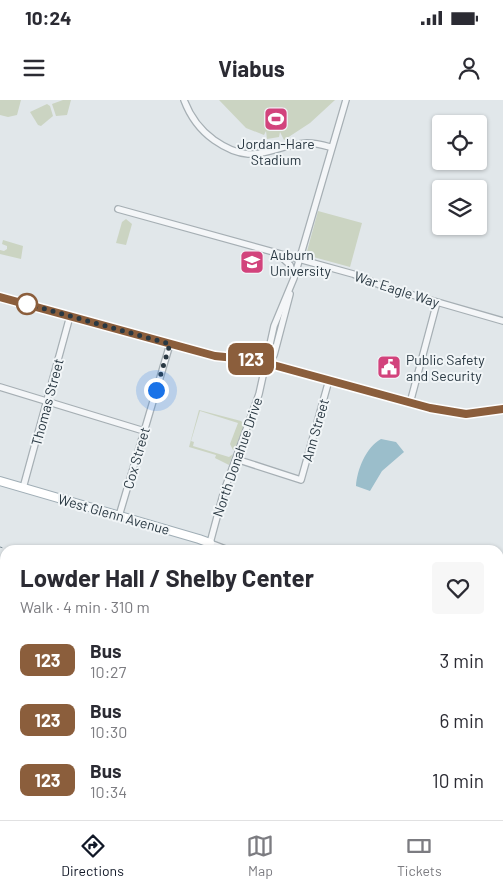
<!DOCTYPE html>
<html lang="en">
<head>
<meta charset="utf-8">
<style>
	:root { --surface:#fff; --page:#f7f7f7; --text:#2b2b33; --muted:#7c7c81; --line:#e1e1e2; --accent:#111827 }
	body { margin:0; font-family:Barlow,sans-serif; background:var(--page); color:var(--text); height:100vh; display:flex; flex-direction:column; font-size:19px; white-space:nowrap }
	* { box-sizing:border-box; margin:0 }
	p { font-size:16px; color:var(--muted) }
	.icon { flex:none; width:28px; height:28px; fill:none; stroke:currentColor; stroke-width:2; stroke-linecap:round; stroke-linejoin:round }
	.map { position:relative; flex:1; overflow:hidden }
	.side { position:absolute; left:0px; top:445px; width:504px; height:275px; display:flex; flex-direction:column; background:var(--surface); border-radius:15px 15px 0 0; box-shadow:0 1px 4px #0004 }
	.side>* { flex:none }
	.badge { padding:0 10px; border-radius:8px; font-size:18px; line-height:32px }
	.fabs { position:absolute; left:432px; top:15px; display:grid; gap:10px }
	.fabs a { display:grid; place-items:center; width:55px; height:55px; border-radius:5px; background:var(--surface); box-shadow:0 1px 4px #0004; font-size:25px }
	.you { position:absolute; width:25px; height:25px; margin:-12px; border:4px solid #fff; border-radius:50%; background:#1a73e8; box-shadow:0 0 0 8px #1a73e833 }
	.map>.badge { position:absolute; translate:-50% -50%; box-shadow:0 0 0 2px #fff }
	.round { display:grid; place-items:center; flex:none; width:52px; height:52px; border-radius:5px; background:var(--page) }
	.summary { display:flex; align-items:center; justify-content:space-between; height:85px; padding:0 20px }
	h1 { font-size:24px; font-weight:700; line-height:38px }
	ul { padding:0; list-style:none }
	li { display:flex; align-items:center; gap:15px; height:60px; padding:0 20px }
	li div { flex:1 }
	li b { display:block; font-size:19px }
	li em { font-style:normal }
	li .badge { min-width:55px; font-weight:700; text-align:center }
	.status { display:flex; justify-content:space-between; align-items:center; height:35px; padding:0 25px; background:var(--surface); direction:ltr }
	.status svg { height:14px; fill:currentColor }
	header { display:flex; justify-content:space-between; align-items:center; height:65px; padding:0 20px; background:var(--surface); font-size:22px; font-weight:700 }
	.tab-bar { display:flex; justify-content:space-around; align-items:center; height:70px; border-top:1px solid var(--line); background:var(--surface); font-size:14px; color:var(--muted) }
	.tab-bar a { display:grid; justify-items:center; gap:2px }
	.tab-bar .on { color:var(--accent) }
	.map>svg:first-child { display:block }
</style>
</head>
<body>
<div class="status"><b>10:24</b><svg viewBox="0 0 49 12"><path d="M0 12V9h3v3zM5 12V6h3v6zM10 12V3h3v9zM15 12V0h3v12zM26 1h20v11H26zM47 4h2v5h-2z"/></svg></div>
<header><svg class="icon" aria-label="menu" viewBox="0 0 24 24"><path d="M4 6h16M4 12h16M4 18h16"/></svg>Viabus<svg class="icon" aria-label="person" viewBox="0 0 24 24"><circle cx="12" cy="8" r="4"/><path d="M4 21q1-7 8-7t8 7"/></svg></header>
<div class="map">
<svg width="503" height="720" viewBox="0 0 503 720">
	<rect width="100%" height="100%" fill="#e1e7ea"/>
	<g fill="#cbd4c2">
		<path d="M0 0H21L17 15 8 17 0 15Z"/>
		<path d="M63 0H71L67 15 56 16 52 4Z"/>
		<path d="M219 0H335L310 23 284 40 280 32 279 37 267 39 266 31 264 35 246 28Z"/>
		<path d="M47 4 50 6 53 16 41 26 38 25 30 12Z"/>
		<path d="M318 111 362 123 350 167 306 155Z"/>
		<path d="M126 119 132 124 126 145 116 143 122 122Z"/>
		<path d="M3 140 23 146 21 159 0 154V150L4 151 7 149V146L2 144Z"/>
		<path d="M199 310 241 321 245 325 236 350H233L230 344 238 323 200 311 191 341 194 342 193 346 229 357 233 354 229 365 215 358 216 355 189 347Z"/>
	</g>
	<path fill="#9bbecb" d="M381 339 396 342 404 352 382 371 370 391 356 386C357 370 366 347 381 339Z"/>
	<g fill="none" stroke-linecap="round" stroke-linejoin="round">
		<path stroke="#9bbecb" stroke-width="1" d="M199 715 202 720"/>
		<g stroke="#a6afb4" stroke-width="8">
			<g id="minor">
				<path d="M184 0C190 16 200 30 214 40 254 68 268 46 307 43 315 43 323 45 330 47"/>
				<path d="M118 109 353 174 385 187 503 221"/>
				<path d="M278 154 290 165 294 176"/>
				<path d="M0 197 215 255 255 260 429 308 466 314 503 309"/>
				<path d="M268 263 274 255 290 194"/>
				<path d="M0 287 144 331"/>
				<path d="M410 303 437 202"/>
				<path d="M236 359 301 380 329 280"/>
				<path d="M23 388 70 216"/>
				<path d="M119 416 170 244"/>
				<path d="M228 450 210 443 224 391 259 294 274 226 294 178 346 0"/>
				<path d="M499 534 503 536"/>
				<path d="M499 594 503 596"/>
				<path d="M0 644 5 646"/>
				<path d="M499 700 503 701"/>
				<path d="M47 718 53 720"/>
				<path d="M136 720 137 715"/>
				<path d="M400 720 401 715"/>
			</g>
		</g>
		<g stroke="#a0aeb6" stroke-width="10">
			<g id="major">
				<path d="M0 381 199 439 210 443 208 450"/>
				<path d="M0 517 5 519"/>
				<path d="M499 610 503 611"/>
			</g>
		</g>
		<use href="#minor" stroke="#f4f6f8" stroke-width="5.5"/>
		<use href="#major" stroke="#fff" stroke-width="8"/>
		<g stroke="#7a8a94" stroke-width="1" stroke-dasharray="2.5 5" stroke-linecap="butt">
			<path d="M0 447 10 450"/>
			<path d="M499 600 503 601"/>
		</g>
	</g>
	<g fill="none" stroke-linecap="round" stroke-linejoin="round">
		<g stroke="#fff" stroke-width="11">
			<path id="line" d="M0 197 215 256 255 260 430 308 466 314 503 309"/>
		</g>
		<use href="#line" stroke="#8b5e3c" stroke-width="8"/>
		<path stroke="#293842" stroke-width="5" stroke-dasharray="0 9" d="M27 204 170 244 156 290"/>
	</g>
	<defs>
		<g id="stadium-square" transform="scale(1.25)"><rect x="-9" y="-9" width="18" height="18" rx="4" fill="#d2437c" stroke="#f1f5f7"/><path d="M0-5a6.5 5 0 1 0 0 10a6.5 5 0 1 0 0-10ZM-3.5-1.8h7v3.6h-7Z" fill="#fff"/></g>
		<g id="university-square" transform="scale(1.25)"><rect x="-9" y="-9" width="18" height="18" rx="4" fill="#d2437c" stroke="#f1f5f7"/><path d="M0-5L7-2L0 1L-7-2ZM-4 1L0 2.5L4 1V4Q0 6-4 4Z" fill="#fff"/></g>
		<g id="civic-square" transform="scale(1.25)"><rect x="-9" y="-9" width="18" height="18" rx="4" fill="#d2437c" stroke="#f1f5f7"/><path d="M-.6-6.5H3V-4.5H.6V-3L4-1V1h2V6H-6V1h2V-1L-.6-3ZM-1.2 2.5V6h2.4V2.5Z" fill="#fff"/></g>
	</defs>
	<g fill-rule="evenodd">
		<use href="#stadium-square" x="276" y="19"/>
		<use href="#university-square" x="252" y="162"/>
		<use href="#civic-square" x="389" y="267"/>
	</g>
	<circle fill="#fff" stroke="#8b5e3c" stroke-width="2.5" cx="27" cy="204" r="10"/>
	<g text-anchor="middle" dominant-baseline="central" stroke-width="4" stroke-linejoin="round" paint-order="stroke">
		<g font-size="14" fill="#293842" stroke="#f1f5f7" text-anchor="start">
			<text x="276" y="43" text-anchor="middle">Jordan-Hare<tspan x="276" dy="16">Stadium</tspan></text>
			<text x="270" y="154">Auburn<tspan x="270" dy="16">University</tspan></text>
			<text x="406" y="259">Public Safety<tspan x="406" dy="16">and Security</tspan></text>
		</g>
		<g font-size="14" fill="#293842" stroke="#f1f5f7">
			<text transform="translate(397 189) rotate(18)">War Eagle Way</text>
			<text transform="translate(47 302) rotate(-75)">Thomas Street</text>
			<text transform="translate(315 330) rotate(-74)">Ann Street</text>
			<text transform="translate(237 357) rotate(-71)">North Donahue Drive</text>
			<text transform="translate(136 358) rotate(-74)">Cox Street</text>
			<text transform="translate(114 414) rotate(16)">West Glenn Avenue</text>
		</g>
	</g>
</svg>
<div class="fabs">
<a><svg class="icon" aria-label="locate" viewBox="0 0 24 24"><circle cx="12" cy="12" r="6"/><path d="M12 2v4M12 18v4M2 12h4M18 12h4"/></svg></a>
<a><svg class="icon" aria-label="layers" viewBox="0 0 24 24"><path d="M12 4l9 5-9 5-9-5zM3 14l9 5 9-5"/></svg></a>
</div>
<div class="you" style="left:156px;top:290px"></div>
<b class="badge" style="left:251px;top:259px;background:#8b5e3c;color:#fff">123</b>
<section class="side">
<div class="summary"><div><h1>Lowder Hall / Shelby Center</h1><p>Walk · 4 min · 310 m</p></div><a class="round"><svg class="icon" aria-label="heart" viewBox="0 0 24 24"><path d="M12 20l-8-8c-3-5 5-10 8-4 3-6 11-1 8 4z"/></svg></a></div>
<ul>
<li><span class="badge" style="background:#8b5e3c;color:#fff">123</span><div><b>Bus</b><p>10:27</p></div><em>3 min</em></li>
<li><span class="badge" style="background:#8b5e3c;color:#fff">123</span><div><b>Bus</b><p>10:30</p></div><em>6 min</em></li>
<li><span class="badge" style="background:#8b5e3c;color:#fff">123</span><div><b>Bus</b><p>10:34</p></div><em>10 min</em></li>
</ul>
</section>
</div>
<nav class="tab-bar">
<a class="on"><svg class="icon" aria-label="directions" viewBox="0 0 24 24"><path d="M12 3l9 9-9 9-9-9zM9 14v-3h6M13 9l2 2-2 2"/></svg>Directions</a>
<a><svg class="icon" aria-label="map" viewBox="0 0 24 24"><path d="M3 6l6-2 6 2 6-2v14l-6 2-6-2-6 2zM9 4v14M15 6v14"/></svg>Map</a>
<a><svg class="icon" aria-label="tickets" viewBox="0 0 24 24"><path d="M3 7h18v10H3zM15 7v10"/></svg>Tickets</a>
</nav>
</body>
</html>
